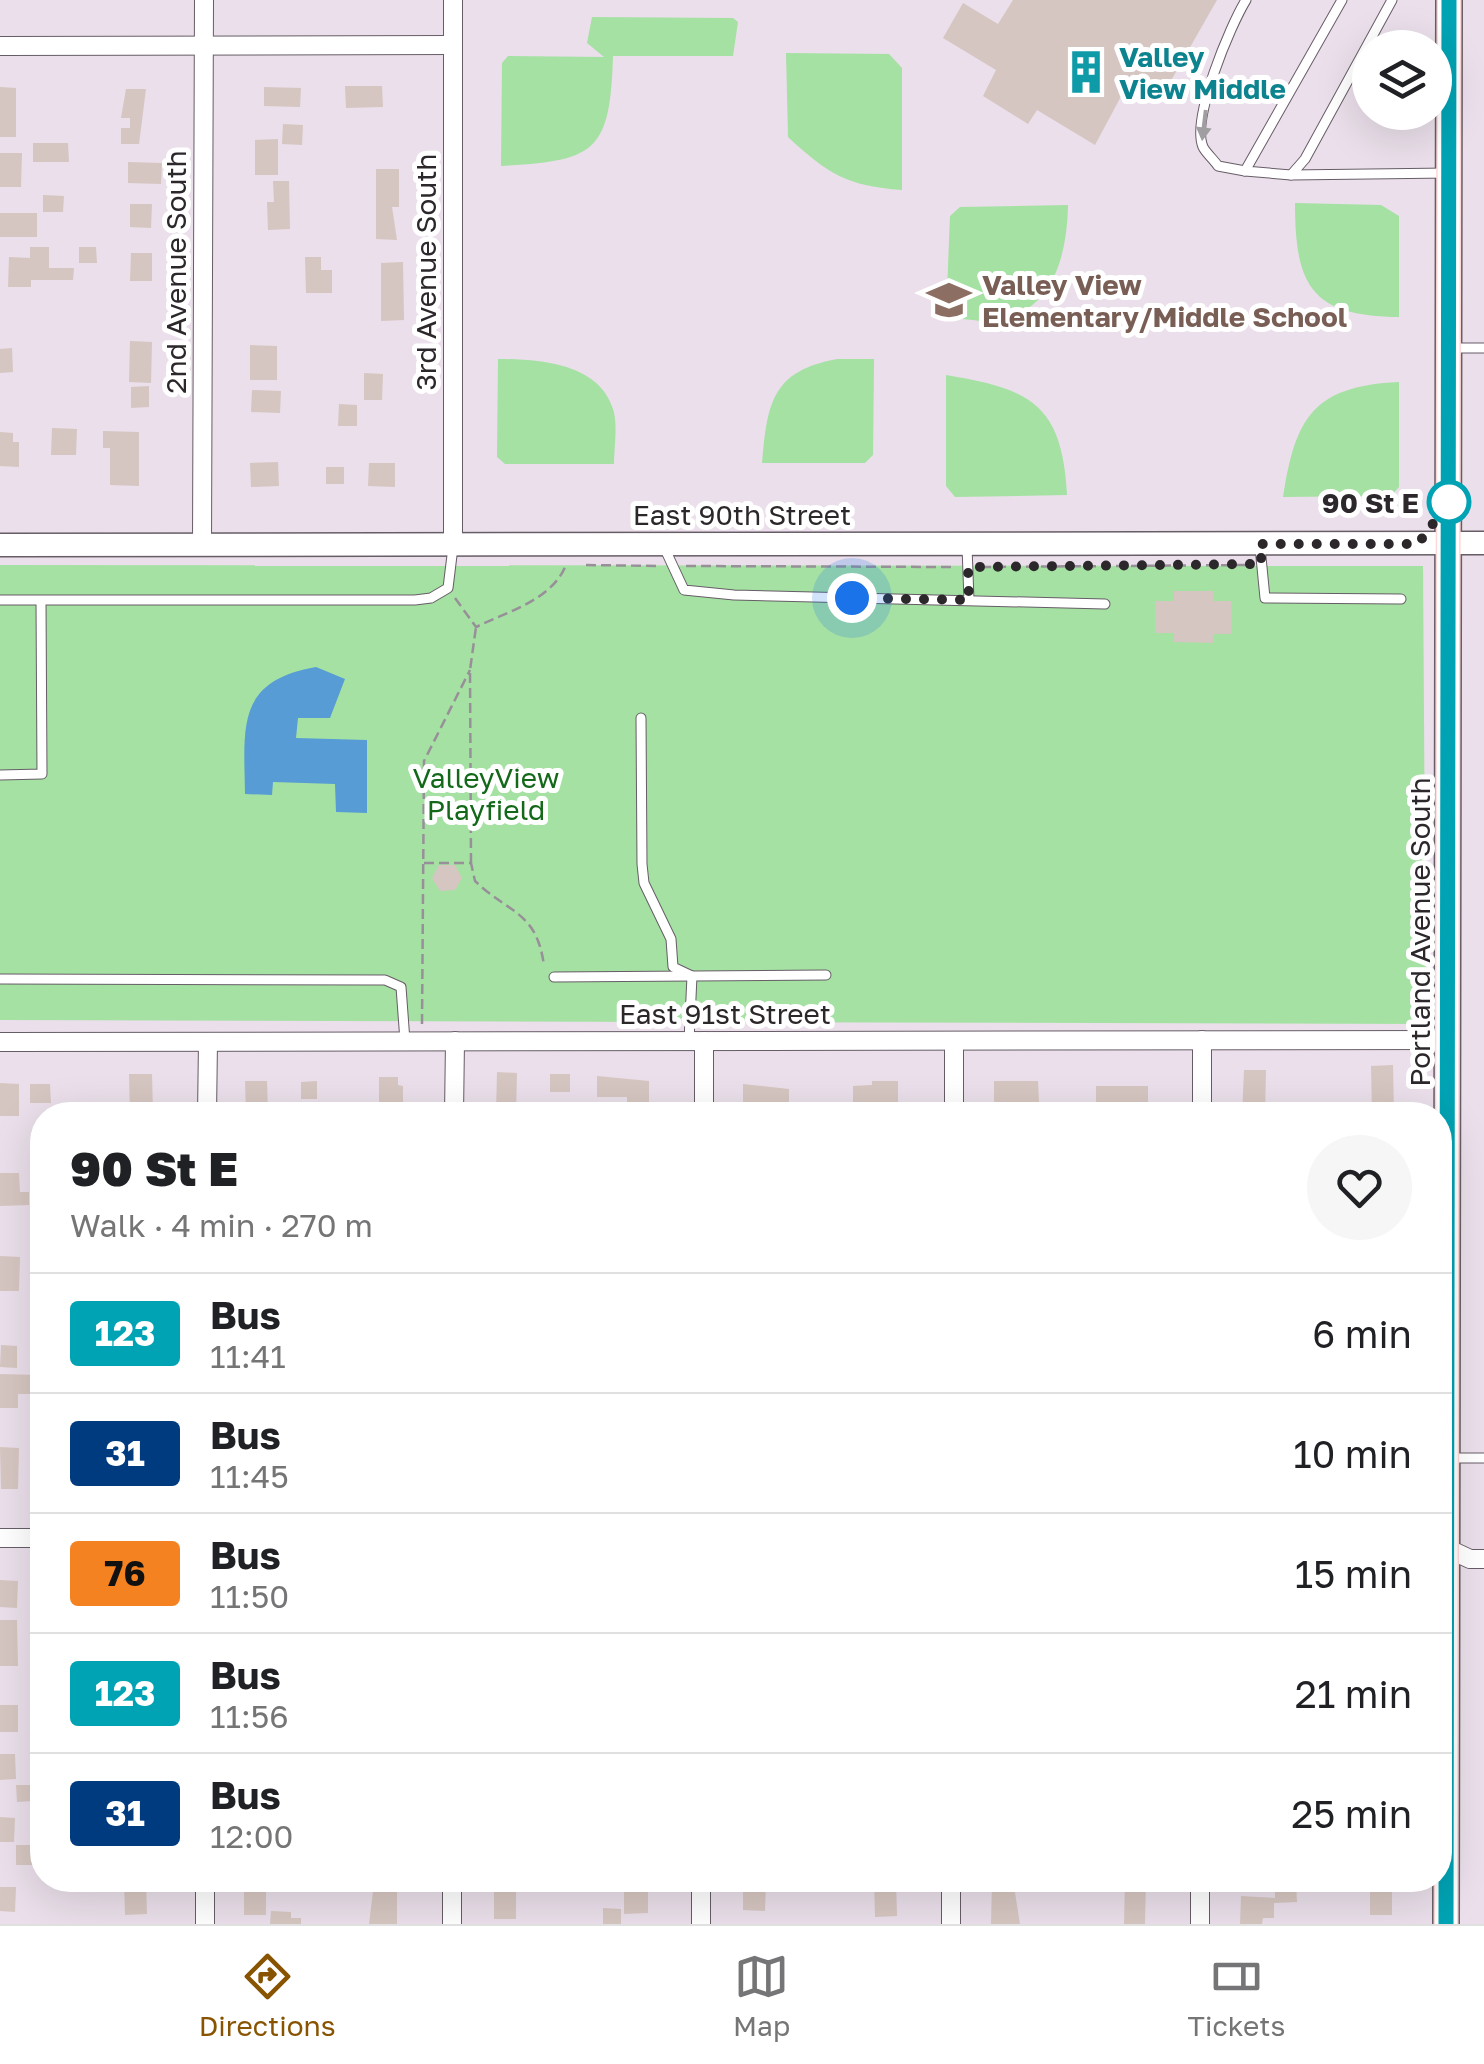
<!DOCTYPE html>
<html lang="en">
<head>
<meta charset="utf-8">
<style>
	:root { --surface:#fff; --page:#f6f6f6; --text:#202124; --muted:#757577; --line:#e0e0e0; --accent:#895402 }
	body { margin:0; font-family:"Golos Text",sans-serif; background:var(--page); color:var(--text); height:100vh; display:flex; flex-direction:column; font-size:38px; white-space:nowrap }
	* { box-sizing:border-box; margin:0 }
	p { font-size:32px; color:var(--muted) }
	.icon { flex:none; width:55px; height:55px; fill:none; stroke:currentColor; stroke-width:2; stroke-linecap:round; stroke-linejoin:round }
	.map { position:relative; flex:1; overflow:hidden }
	.details { position:absolute; left:30px; top:1102px; width:1422px; height:790px; display:flex; flex-direction:column; background:var(--surface); border-radius:40px; box-shadow:0 10px 40px #0002 }
	.details>* { flex:none }
	.badge { padding:0 20px; border-radius:8px; font-size:35px; line-height:65px }
	.controls { position:absolute; left:1352px; top:30px; display:grid; gap:20px }
	.controls a { display:grid; place-items:center; width:100px; height:100px; border-radius:50%; background:var(--surface); box-shadow:0 10px 40px #0002; font-size:50px }
	.you { position:absolute; width:50px; height:50px; margin:-25px; border:8px solid #fff; border-radius:50%; background:#1a73e8; box-shadow:0 0 0 15px #1a73e833 }
	.map>.badge { position:absolute; translate:-50% -50%; box-shadow:0 0 0 5px #fff }
	.round { display:grid; place-items:center; flex:none; width:105px; height:105px; border-radius:52px; background:var(--page) }
	.overview { display:flex; align-items:center; justify-content:space-between; height:170px; padding:0 40px }
	h1 { font-size:48px; font-weight:800; line-height:75px }
	ul { padding:0; list-style:none }
	li { display:flex; align-items:center; gap:30px; height:120px; padding:0 40px; border-top:2px solid var(--line) }
	li div { flex:1 }
	li b { display:block; font-size:38px }
	li em { font-style:normal }
	li .badge { min-width:110px; font-weight:700; text-align:center }
	.tabs { display:flex; justify-content:space-around; align-items:center; height:140px; border-top:2px solid var(--line); background:var(--surface); font-size:28px; color:var(--muted) }
	.tabs a { display:grid; justify-items:center; gap:5px }
	.tabs .current { color:var(--accent) }
	.map>svg:first-child { display:block }
</style>
</head>
<body>
<div class="map">
<svg width="1484" height="1924" viewBox="0 0 1484 1924">
	<rect width="100%" height="100%" fill="#eadfea"/>
	<g fill="#a5e1a3">
		<path d="M592 17 733 18 738 22 733 56H613C610 152 596 161 501 166L502 63 508 56 604 57 587 43Z"/>
		<path d="M786 53 889 54 902 68V190C847 186 828 174 788 137Z"/>
		<path d="M1295 203 1381 205 1399 216V317C1312 316 1295 287 1295 203Z"/>
		<path d="M1068 205C1067 254 1054 313 994 321 979 322 961 318 946 317L950 216 960 207Z"/>
		<path d="M498 359C538 359 599 363 613 409 618 424 614 448 614 464H505L497 457Z"/>
		<path d="M837 359H874L873 455 865 463H762C767 403 772 371 837 359Z"/>
		<path d="M946 375C1030 389 1062 403 1067 495L955 497 946 486Z"/>
		<path d="M1399 382V487L1391 496 1283 497C1295 417 1314 386 1399 382Z"/>
		<path d="M0 565 1423 566 1426 1024 0 1020Z"/>
	</g>
	<path fill="#579cd4" d="M316 667 345 679 330 718H298L296 738 367 740V813L336 812 335 784 273 782 272 795 245 794C244 726 236 681 316 667Z"/>
	<g fill="#d6c6c1">
		<path d="M1013 0H1217L1165 91 1133 74 1095 145 1037 110 1028 124 983 96 996 70 943 38 963 3 998 24Z"/>
		<path d="M345 86H382L383 107 346 108Z"/>
		<path d="M0 87 16 88V137H0Z"/>
		<path d="M264 87 301 88 300 107 264 106Z"/>
		<path d="M126 89H146L139 144H121V128H130V118H121Z"/>
		<path d="M283 124 303 125 302 145 282 144Z"/>
		<path d="M278 139V175H255V140Z"/>
		<path d="M33 143H68L69 162H33Z"/>
		<path d="M0 153H22L21 187H0Z"/>
		<path d="M128 162 162 163 161 184 128 183Z"/>
		<path d="M376 169H399V207H392L397 240 376 239Z"/>
		<path d="M273 181H289L290 229 268 230 267 202H274Z"/>
		<path d="M43 195 64 196 63 212H43Z"/>
		<path d="M130 204H152L151 228 130 227Z"/>
		<rect x="0" y="213" width="37" height="24"/>
		<path d="M30 247H49V268H74L73 280H31V287H8L9 257 30 258Z"/>
		<path d="M79 247H96L97 263H79Z"/>
		<path d="M131 253H152V281H130Z"/>
		<path d="M305 257H321V270H332V293H306Z"/>
		<path d="M403 262 404 320 381 321V263Z"/>
		<path d="M130 341 152 342 151 383 129 382Z"/>
		<path d="M250 345 277 346V380H250Z"/>
		<path d="M12 348 13 372 0 373V349Z"/>
		<path d="M364 373 383 374 382 400H364Z"/>
		<path d="M149 386V407L131 408V387Z"/>
		<path d="M252 390 281 391 280 413 251 412Z"/>
		<path d="M339 404 357 405V426H338Z"/>
		<path d="M52 428 77 429 76 455H51Z"/>
		<path d="M103 431 139 432V486L110 485V448H103Z"/>
		<path d="M0 432 13 433V442H19V467L0 466Z"/>
		<path d="M278 462 279 486 251 487 250 463Z"/>
		<path d="M369 463H395V487L368 486Z"/>
		<rect x="326" y="467" width="18" height="17"/>
		<path d="M1174 591H1213V601H1231V634H1213V643L1174 642V633H1155V601H1174Z"/>
		<path d="M439 865H455L462 878 455 890 440 891 432 878Z"/>
		<path d="M1393 1065 1394 1115H1372L1371 1066Z"/>
		<path d="M1244 1070H1266L1265 1115H1242Z"/>
		<path d="M497 1072 517 1073 516 1114H496Z"/>
		<path d="M129 1074H152L153 1115H130Z"/>
		<rect x="550" y="1074" width="20" height="18"/>
		<path d="M597 1076 649 1081V1115H627V1097H597Z"/>
		<path d="M379 1077H398V1085L403 1086V1115H379Z"/>
		<path d="M245 1081H267L268 1113H246Z"/>
		<path d="M317 1081V1099H301V1082Z"/>
		<path d="M872 1081H898V1115H876L875 1104H853V1086L872 1085Z"/>
		<path d="M994 1081H1038L1039 1102 1015 1103 1016 1115H994Z"/>
		<path d="M0 1083 19 1084V1116H0Z"/>
		<path d="M30 1084H50L51 1103H30Z"/>
		<path d="M743 1084 789 1089V1103H767V1115H743Z"/>
		<path d="M1096 1086H1148V1115H1125V1108H1096Z"/>
		<path d="M0 1173H19L20 1192H29V1205L0 1206Z"/>
		<path d="M0 1256 20 1257 19 1291H0Z"/>
		<path d="M1 1345 17 1346V1368L0 1367Z"/>
		<path d="M0 1374 37 1375V1394H18V1408H0Z"/>
		<path d="M0 1447 19 1448 18 1489H1Z"/>
		<path d="M0 1580 18 1581 17 1608 0 1607Z"/>
		<path d="M0 1620H17L18 1666H0Z"/>
		<rect x="0" y="1705" width="18" height="27"/>
		<path d="M0 1754H15L16 1779 0 1780Z"/>
		<path d="M16 1785H32L33 1801 17 1802Z"/>
		<path d="M0 1817 15 1818 14 1842H0Z"/>
		<rect x="16" y="1845" width="26" height="20"/>
		<path d="M124 1880H146L147 1914 125 1915Z"/>
		<rect x="494" y="1880" width="22" height="39"/>
		<path d="M624 1880H648V1913L624 1914Z"/>
		<path d="M743 1880H766L765 1911 743 1910Z"/>
		<path d="M874 1880H896L897 1916 875 1917Z"/>
		<path d="M992 1880H1013L1020 1924H991Z"/>
		<path d="M1125 1880H1146L1145 1924H1124Z"/>
		<path d="M1359 1880H1392V1915H1370V1891H1359Z"/>
		<path d="M1275 1882H1296L1297 1902 1274 1903V1918H1263L1262 1924H1240L1241 1896 1275 1898Z"/>
		<path d="M374 1883H397V1924H369Z"/>
		<path d="M244 1886 266 1887V1915H244Z"/>
		<path d="M0 1887H16L15 1912 0 1911Z"/>
		<path d="M603 1908 621 1909V1924H603Z"/>
		<path d="M271 1911 291 1912V1918H301V1924H270Z"/>
	</g>
	<g fill="none" stroke-linecap="round" stroke-linejoin="round">
		<g stroke="#665d66" stroke-width="11">
			<g id="service">
				<path d="M1342 0 1245 171 1291 175 1305 159 1392 0"/>
				<path d="M1245 171 1218 166C1214 160 1206 153 1203 147 1191 119 1230 26 1246 0"/>
				<path d="M1291 175 1448 173"/>
				<path d="M1452 348H1484"/>
				<path d="M664 547 684 590 734 595 1105 604"/>
				<path d="M967 547 969 600"/>
				<path d="M1260 547 1265 598 1401 599"/>
				<path d="M0 600H415L431 598 448 588 453 547"/>
				<path d="M641 718 642 864 644 883 671 939 673 967 692 976 689 1041"/>
				<path d="M0 775 42 774 41 601"/>
				<path d="M554 977 826 975"/>
				<path d="M0 979 385 980 401 987 405 1041"/>
				<path d="M1451 1458H1484"/>
			</g>
		</g>
		<g stroke="#665d66" stroke-width="20">
			<g id="minor">
				<path d="M453 0V545"/>
				<path d="M0 46 453 45"/>
				<path d="M202 545 204 0"/>
				<path d="M0 1042 1449 1040"/>
				<path d="M207 1115 208 1042"/>
				<path d="M454 1115 455 1041"/>
				<path d="M704 1115V1041"/>
				<path d="M954 1115V1041"/>
				<path d="M1202 1115V1040"/>
				<path d="M0 1538H42"/>
				<path d="M1440 1545 1470 1559H1484"/>
				<path d="M205 1924V1880"/>
				<path d="M452 1924V1880"/>
				<path d="M701 1924V1880"/>
				<path d="M951 1924V1880"/>
				<path d="M1200 1924V1880"/>
			</g>
		</g>
		<g stroke="#665d66" stroke-width="25">
			<path id="tertiary" d="M0 545 1484 543"/>
		</g>
		<g stroke="#665d66" stroke-width="28">
			<path id="secondary" d="M1446 1924 1449 0"/>
		</g>
		<g stroke="#989098" stroke-width="2.5" stroke-dasharray="10 5" stroke-linecap="butt">
			<path d="M586 565 658 566"/>
			<path d="M686 566 953 567"/>
			<path d="M981 567 1248 565"/>
			<path d="M455 598 476 627C507 612 551 600 565 567"/>
			<path d="M424 863H471L475 881C509 914 537 911 544 966"/>
			<path d="M471 863 470 670 476 627"/>
			<path d="M422 1024 424 761 470 670"/>
		</g>
		<use href="#service" stroke="#fff" stroke-width="9"/>
		<use href="#minor" stroke="#fff" stroke-width="18"/>
		<use href="#tertiary" stroke="#fff" stroke-width="22"/>
		<use href="#secondary" stroke="#fed8d6" stroke-width="25"/>
	</g>
	<defs><path id="oneway-solid" d="M-6-.8H1V-3.2L6.5 0L1 3.2V.8H-6Z" transform="scale(2.5)"/></defs>
	<use fill="#a09ea0" href="#oneway-solid" transform="translate(1204 125) rotate(97)"/>
	<g fill="none" stroke-linecap="round" stroke-linejoin="round">
		<g stroke="#fff" stroke-width="22">
			<path id="line" d="M1446 1924 1449 0"/>
		</g>
		<use href="#line" stroke="#00a3b4" stroke-width="15"/>
		<path stroke="#2b272b" stroke-width="10" stroke-dasharray="0 18" d="M852 598 969 600 968 567 1262 564 1259 544H1418L1449 502"/>
	</g>
	<defs>
		<g id="building-bare" transform="scale(3.45)"><path d="M-4-6H4V6H1V3H-1V6H-4ZM-2.5-4.3h1.7v1.8h-1.7ZM.8-4.3h1.7v1.8H.8ZM-2.5-1h1.7V.8h-1.7ZM.8-1h1.7V.8H.8Z" fill="#0f9aa8" stroke="#fff" stroke-width="2.5" paint-order="stroke"/></g>
		<g id="school-bare" transform="scale(3.45)"><path d="M0-5L7-2L0 1L-7-2ZM-4 1L0 2.5L4 1V4Q0 6-4 4Z" fill="#8d6e63" stroke="#fff" stroke-width="2.5" paint-order="stroke"/></g>
	</defs>
	<g fill-rule="evenodd">
		<use href="#building-bare" x="1086" y="72"/>
		<use href="#school-bare" x="949" y="300"/>
	</g>
	<circle fill="#fff" stroke="#00a3b4" stroke-width="5" cx="1449" cy="502" r="20"/>
	<g text-anchor="middle" dominant-baseline="central" stroke-width="10" stroke-linejoin="round" paint-order="stroke">
		<g font-size="28" font-weight="bold" fill="#0d838f" stroke="#fff" text-anchor="start">
			<text x="1119" y="56">Valley<tspan x="1119" dy="32">View Middle</tspan></text>
		</g>
		<g font-size="28" fill="#2b272b" stroke="#fff">
			<text transform="translate(175 272) rotate(-90)">2nd Avenue South</text>
			<text transform="translate(425 272) rotate(-90)">3rd Avenue South</text>
			<text x="742" y="514">East 90th Street</text>
			<text transform="translate(1419 932) rotate(-90)">Portland Avenue South</text>
			<text x="725" y="1013">East 91st Street</text>
		</g>
		<g font-size="28" font-weight="bold" fill="#785e54" stroke="#fff" text-anchor="start">
			<text x="982" y="284">Valley View<tspan x="982" dy="32">Elementary/Middle School</tspan></text>
		</g>
		<g font-size="28" font-weight="bold" fill="#2b272b" stroke="#fff" text-anchor="end">
			<text x="1419" y="502">90 St E</text>
		</g>
		<g font-size="28" fill="#136919" stroke="#fff">
			<text x="486" y="777">ValleyView<tspan x="486" dy="32">Playfield</tspan></text>
		</g>
	</g>
</svg>
<div class="controls">
<a><svg class="icon" aria-label="layers" viewBox="0 0 24 24"><path d="M12 4l9 5-9 5-9-5zM3 14l9 5 9-5"/></svg></a>
</div>
<div class="you" style="left:852px;top:598px"></div>
<section class="details">
<div class="overview"><div><h1>90 St E</h1><p>Walk · 4 min · 270 m</p></div><a class="round"><svg class="icon" aria-label="heart" viewBox="0 0 24 24"><path d="M12 20l-8-8c-3-5 5-10 8-4 3-6 11-1 8 4z"/></svg></a></div>
<ul>
<li><span class="badge" style="background:#00a3b4;color:#fff">123</span><div><b>Bus</b><p>11:41</p></div><em>6 min</em></li>
<li><span class="badge" style="background:#003b80;color:#fff">31</span><div><b>Bus</b><p>11:45</p></div><em>10 min</em></li>
<li><span class="badge" style="background:#f58220;color:#111">76</span><div><b>Bus</b><p>11:50</p></div><em>15 min</em></li>
<li><span class="badge" style="background:#00a3b4;color:#fff">123</span><div><b>Bus</b><p>11:56</p></div><em>21 min</em></li>
<li><span class="badge" style="background:#003b80;color:#fff">31</span><div><b>Bus</b><p>12:00</p></div><em>25 min</em></li>
</ul>
</section>
</div>
<nav class="tabs">
<a class="current"><svg class="icon" aria-label="directions" viewBox="0 0 24 24"><path d="M12 3l9 9-9 9-9-9zM9 14v-3h6M13 9l2 2-2 2"/></svg>Directions</a>
<a><svg class="icon" aria-label="map" viewBox="0 0 24 24"><path d="M3 6l6-2 6 2 6-2v14l-6 2-6-2-6 2zM9 4v14M15 6v14"/></svg>Map</a>
<a><svg class="icon" aria-label="tickets" viewBox="0 0 24 24"><path d="M3 7h18v10H3zM15 7v10"/></svg>Tickets</a>
</nav>
</body>
</html>
